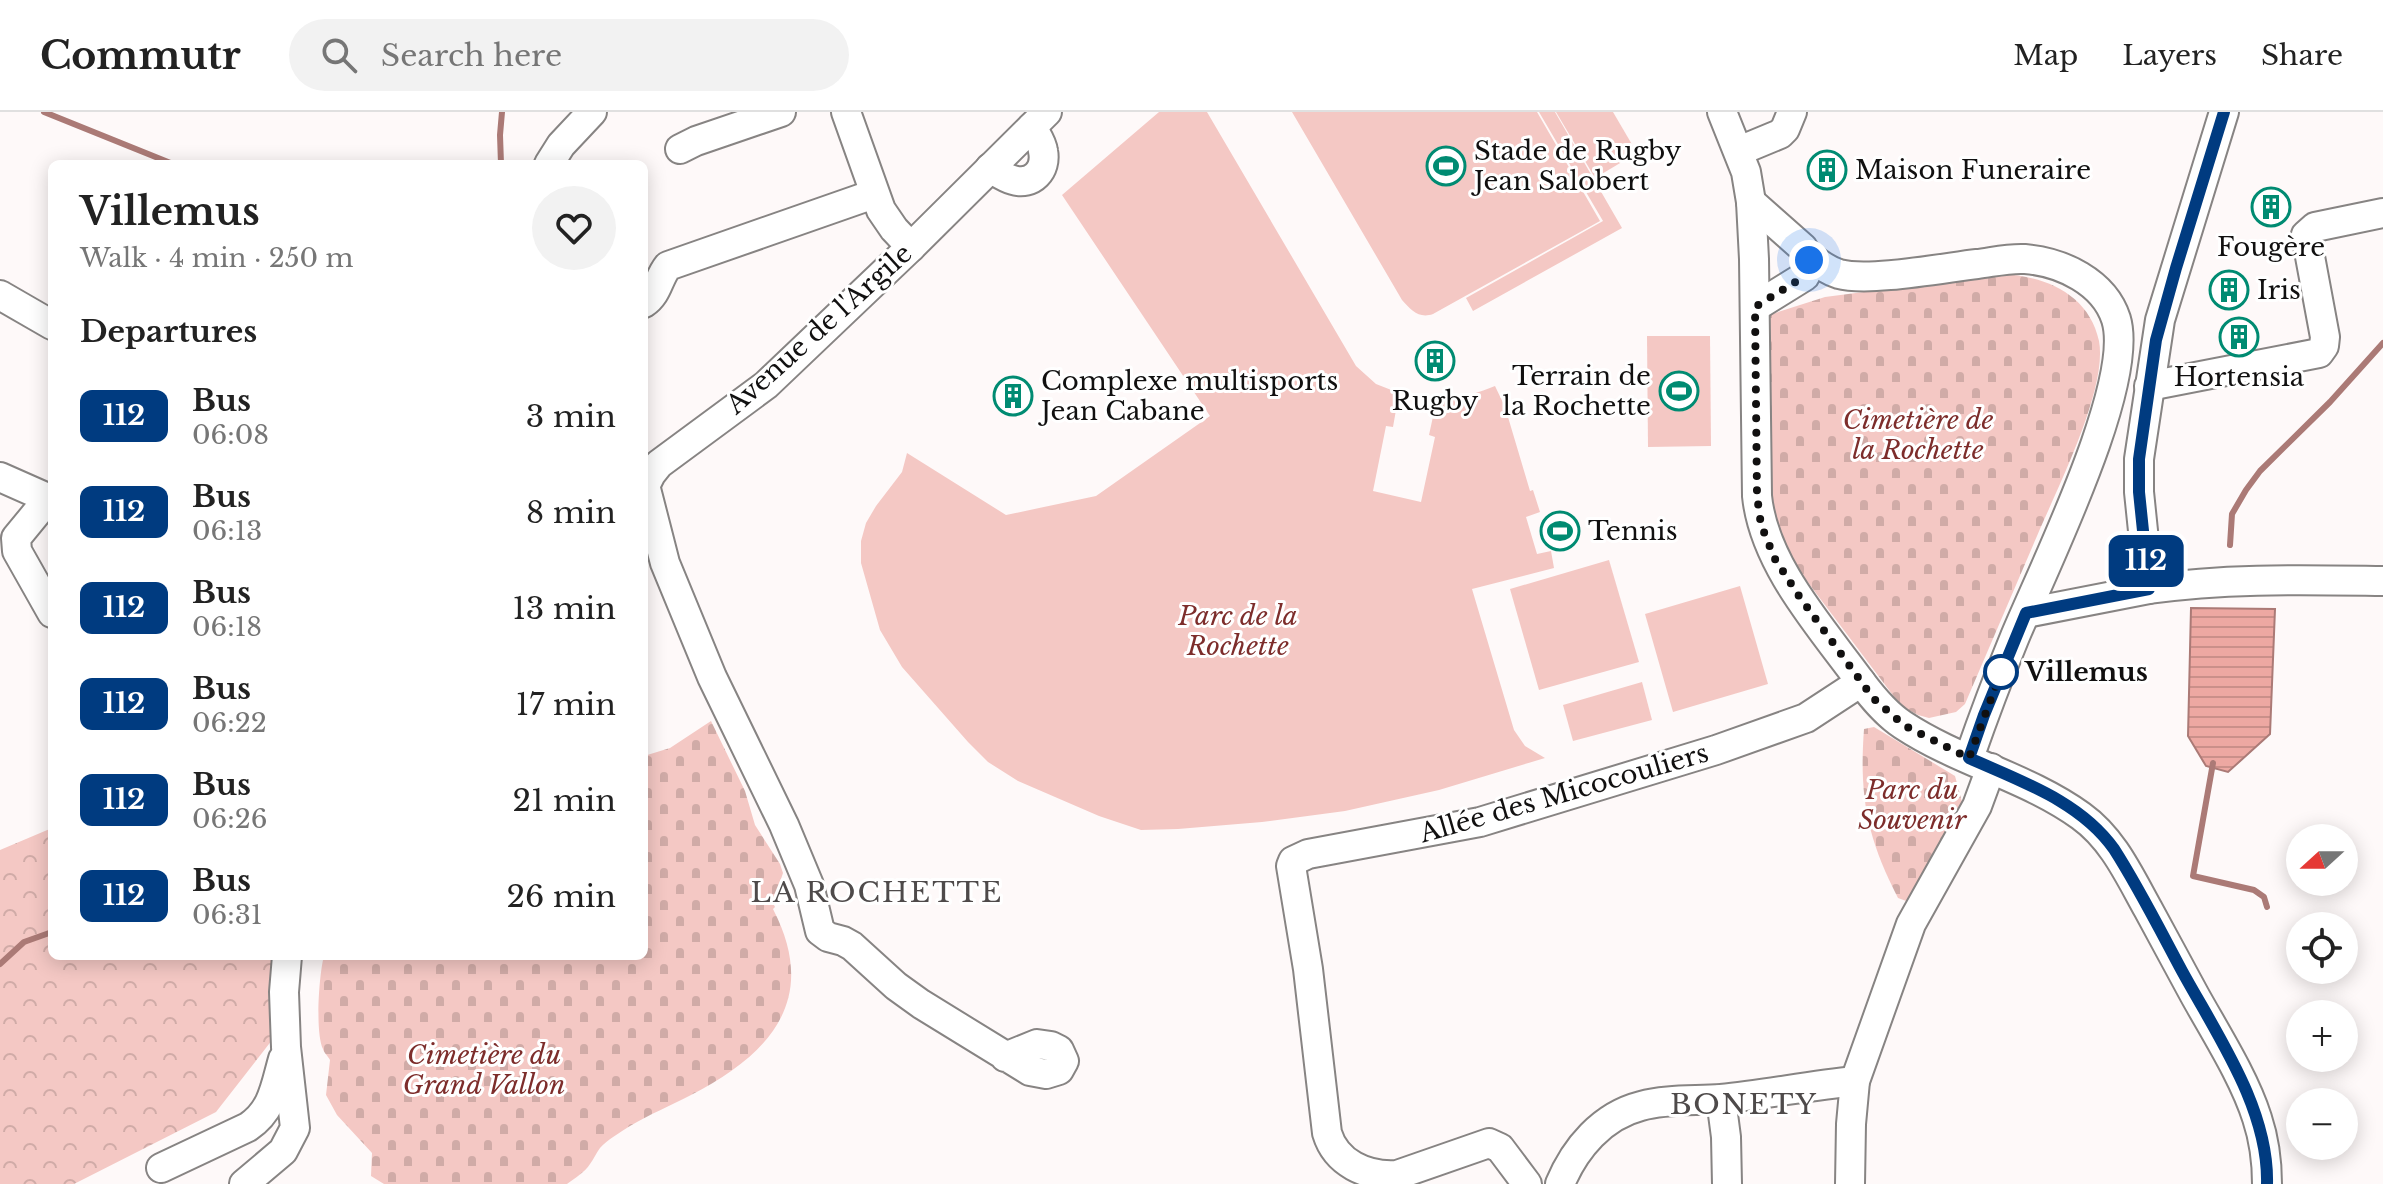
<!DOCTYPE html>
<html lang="en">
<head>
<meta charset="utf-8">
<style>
	:root { --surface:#fff; --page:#f2f2f2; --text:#222; --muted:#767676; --line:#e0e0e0 }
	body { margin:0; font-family:"Libre Baskerville",serif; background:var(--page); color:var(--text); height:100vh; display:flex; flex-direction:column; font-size:30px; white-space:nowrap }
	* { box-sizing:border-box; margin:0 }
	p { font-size:26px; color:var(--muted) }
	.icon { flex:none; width:44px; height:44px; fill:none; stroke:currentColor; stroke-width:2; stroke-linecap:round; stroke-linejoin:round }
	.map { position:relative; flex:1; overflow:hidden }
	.side { position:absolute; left:48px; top:48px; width:600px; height:800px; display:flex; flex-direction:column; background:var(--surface); border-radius:12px; box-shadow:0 4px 20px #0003 }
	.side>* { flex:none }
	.badge { padding:0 16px; border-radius:12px; font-size:28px; line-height:52px }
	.needle { width:52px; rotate:249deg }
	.tools { position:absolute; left:2286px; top:712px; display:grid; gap:16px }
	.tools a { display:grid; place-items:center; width:72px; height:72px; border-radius:50%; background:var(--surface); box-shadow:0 4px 20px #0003; font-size:40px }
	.you { position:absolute; width:40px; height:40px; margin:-20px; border:6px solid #fff; border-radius:50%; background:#1a73e8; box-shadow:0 0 0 12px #1a73e833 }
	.map>.badge { position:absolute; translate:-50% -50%; box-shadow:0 0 0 4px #fff }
	h2 { padding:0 32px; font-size:30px; line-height:72px }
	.round { display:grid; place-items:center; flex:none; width:84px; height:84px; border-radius:42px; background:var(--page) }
	.overview { display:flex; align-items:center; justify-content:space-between; height:136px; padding:0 32px }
	h1 { font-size:38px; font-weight:800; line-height:60px }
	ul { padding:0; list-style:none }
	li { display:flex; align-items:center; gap:24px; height:96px; padding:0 32px }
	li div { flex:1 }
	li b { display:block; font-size:30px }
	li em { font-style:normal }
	li .badge { min-width:88px; font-weight:700; text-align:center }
	header { display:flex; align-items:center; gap:48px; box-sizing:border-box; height:112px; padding:0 40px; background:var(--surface); border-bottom:2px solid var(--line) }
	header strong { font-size:38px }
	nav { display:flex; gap:44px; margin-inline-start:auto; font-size:28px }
	.search { width:560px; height:72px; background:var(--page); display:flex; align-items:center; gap:20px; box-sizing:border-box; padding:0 28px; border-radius:44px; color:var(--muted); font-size:30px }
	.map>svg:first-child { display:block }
</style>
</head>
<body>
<header>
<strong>Commutr</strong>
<div class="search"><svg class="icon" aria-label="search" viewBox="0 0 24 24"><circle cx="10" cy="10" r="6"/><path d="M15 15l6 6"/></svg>Search here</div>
<nav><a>Map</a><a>Layers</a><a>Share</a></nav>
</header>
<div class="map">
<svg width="2383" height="1072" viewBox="0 0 2383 1072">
	<defs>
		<pattern id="forest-crowns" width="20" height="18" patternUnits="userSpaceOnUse" patternTransform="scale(2)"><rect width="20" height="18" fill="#f4c8c4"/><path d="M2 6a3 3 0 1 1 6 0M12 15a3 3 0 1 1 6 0" fill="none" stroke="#d0aba7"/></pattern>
		<pattern id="cemetery-stones" width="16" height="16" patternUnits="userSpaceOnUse" patternTransform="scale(2)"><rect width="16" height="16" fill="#f4c8c4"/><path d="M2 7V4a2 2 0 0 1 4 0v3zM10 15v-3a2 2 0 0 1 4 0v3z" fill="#d0aba7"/></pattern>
		<pattern id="water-rules" width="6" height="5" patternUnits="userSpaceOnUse" patternTransform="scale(2)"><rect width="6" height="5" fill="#eda8a2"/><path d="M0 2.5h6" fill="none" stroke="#ca908a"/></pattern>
	</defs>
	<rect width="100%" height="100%" fill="#fef9f9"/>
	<path fill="url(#forest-crowns)" d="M52 716V844H272L276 923 216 1000 74 1072H0V738Z"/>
	<g fill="url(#cemetery-stones)">
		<path d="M2002 162C2045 164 2089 182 2099 229 2108 277 2056 379 2037 424 2013 480 1989 536 1965 592L1956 600 1929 606 1918 603 1905 596 1895 586 1794 452 1777 422 1770 386 1769 203 1825 185Z"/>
		<path d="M711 609 745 679 755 713 780 752 783 761 773 791 775 795 773 797C820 888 770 942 691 983 670 994 650 1002 630 1014 621 1020 607 1028 600 1036 596 1041 594 1047 590 1052 585 1060 575 1066 567 1072H384L371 1064 372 1041 337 1003 326 983 330 948C328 944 324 941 323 937 315 921 319 862 324 844H644V644L670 636Z"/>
		<path d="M1874 615 1955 664 1965 701 1909 790 1898 786C1867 726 1859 685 1864 617Z"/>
	</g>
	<g fill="#f4c8c4">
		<path d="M1159 0H1207L1356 254 1376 272 1399 281 1393 315 1386 314 1373 379 1421 390 1435 325 1429 323 1437 286C1457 289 1477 281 1495 274L1505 295 1530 379 1533 378 1540 400 1526 405 1537 442 1551 439 1554 456 1472 477 1514 618 1525 634 1545 646 1439 678 1345 699 1262 710 1178 717 1141 718 1099 704 1018 669 988 650 968 630 902 555 880 518 861 451V429L866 411 876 394 902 360 907 341 1006 403 1096 384 1210 304 1062 83Z"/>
		<path d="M1292 0H1537L1600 109 1433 202C1419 207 1411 198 1402 188Z"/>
		<path d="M1539 0H1555L1622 116 1473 199 1466 186 1603 109Z"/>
		<path d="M1556 0H1613L1637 41 1595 66Z"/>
		<path d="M1647 224H1710L1711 334 1648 335Z"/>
		<path d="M1609 448 1639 550 1539 578 1510 477Z"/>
		<path d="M1740 474 1768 572 1673 600 1645 502Z"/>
		<path d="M1642 570 1652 608 1573 629 1563 593Z"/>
	</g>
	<path fill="url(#water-rules)" stroke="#ab7a76" stroke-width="2" d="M2191 496 2275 497 2270 622 2228 660 2206 654 2188 624Z"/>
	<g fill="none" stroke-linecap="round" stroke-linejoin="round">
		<g stroke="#ab7a76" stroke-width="6">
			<path d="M44 0 173 52"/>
			<path d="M501 52 500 23 502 0"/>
			<path d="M2230 433 2232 402 2246 378 2260 359 2330 290 2383 231"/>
			<path d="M2213 651 2193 764 2254 778 2264 785 2267 795"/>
			<path d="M0 852 24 830 52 820"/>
		</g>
		<g stroke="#878483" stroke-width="32">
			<g id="minor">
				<path d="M846 0 881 98 894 117 911 135"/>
				<path d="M1722 0 1746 60 1751 90 1754 147 1757 384C1764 453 1821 515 1861 570 1873 586 1886 602 1903 613 1959 650 2027 665 2081 704 2113 727 2129 763 2148 797 2163 825 2179 854 2194 882 2215 920 2244 965 2257 1006 2264 1027 2267 1050 2267 1072"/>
				<path d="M680 37 696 29 781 0"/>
				<path d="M1739 39 1780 22 1785 17 1792 0"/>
				<path d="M549 52 561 33 592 0"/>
				<path d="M990 56C997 60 1005 66 1013 68 1032 74 1047 58 1043 39 1042 30 1036 23 1032 15"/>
				<path d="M1751 90 1803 136 1810 151 1805 164 1755 195"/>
				<path d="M1808 143C1817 151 1827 158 1839 162 1869 170 1943 156 1977 152 1993 150 2009 146 2025 147 2062 150 2104 170 2116 207 2136 272 2041 461 2014 527 1998 566 1983 606 1969 646"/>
				<path d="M0 183 52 213"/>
				<path d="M644 191C658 182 658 166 668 154L874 82"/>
				<path d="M2149 274 2319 241 2324 234 2325 225 2306 123 2315 115 2383 101"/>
				<path d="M0 365 52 388"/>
				<path d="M645 373 665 451 712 565 784 713 809 773 820 819 828 825 843 829 852 834 896 874 921 892 1030 959 1046 962 1059 958 1064 949 1059 938 1051 934 1037 932 1005 945"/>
				<path d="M644 376 651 362 659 352 766 273 911 135 1047 0"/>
				<path d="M48 387 16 426 17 439 52 501"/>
				<path d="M2149 477C2227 466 2304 468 2383 469"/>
				<path d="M2026 501 2149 477 2139 380V347L2160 208 2224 0"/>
				<path d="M1721 987 1726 1025 1727 1072"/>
				<path d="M161 1056 248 1015C273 998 275 975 283 947"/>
				<path d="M244 1072 283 1039 295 1016 286 935 284 880 287 844"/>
				<path d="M1527 1072 1500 1036 1489 1031 1397 1063C1366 1065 1336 1051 1327 1021L1308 857 1291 754 1293 749 1308 742 1480 710 1716 638 1806 606 1861 570"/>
				<path d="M1560 1072C1575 1036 1602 1004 1641 994 1666 987 1694 989 1721 987 1765 982 1810 974 1855 969"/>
				<path d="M1850 1072 1851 1012 1855 969 1911 812 1977 694 1991 656"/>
			</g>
		</g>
		<use href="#minor" stroke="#fff" stroke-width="28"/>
	</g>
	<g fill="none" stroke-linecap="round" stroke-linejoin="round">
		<g stroke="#fff" stroke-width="18">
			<path id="line" d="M2224 0 2176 156 2156 228 2139 347V380L2149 477 2026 501 1984 603 1969 646C2020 669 2080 689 2114 737 2139 776 2160 818 2182 859 2217 923 2269 997 2267 1072"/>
		</g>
		<use href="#line" stroke="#003b80" stroke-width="12"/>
		<path stroke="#111010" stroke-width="8" stroke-dasharray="0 14.4" d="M1809 148V157L1805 164 1755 195 1757 384 1761 413 1775 447 1799 484 1873 586 1905 614 1969 646 2001 560"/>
	</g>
	<defs>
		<g id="stadium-ring" transform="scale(2)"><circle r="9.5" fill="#fff" stroke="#008b72" stroke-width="1.5"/><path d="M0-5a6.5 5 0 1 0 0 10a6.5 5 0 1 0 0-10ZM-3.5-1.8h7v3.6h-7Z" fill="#008b72"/></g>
		<g id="building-ring" transform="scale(2)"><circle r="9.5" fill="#fff" stroke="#008b72" stroke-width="1.5"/><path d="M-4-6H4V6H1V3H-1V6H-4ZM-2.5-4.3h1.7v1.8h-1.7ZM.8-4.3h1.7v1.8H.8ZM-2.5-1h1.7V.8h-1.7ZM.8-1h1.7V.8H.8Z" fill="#008b72"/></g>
	</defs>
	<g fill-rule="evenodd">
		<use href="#stadium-ring" x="1446" y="54"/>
		<use href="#building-ring" x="1827" y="58"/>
		<use href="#building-ring" x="2271" y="95"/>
		<use href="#building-ring" x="2229" y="178"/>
		<use href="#building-ring" x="2239" y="225"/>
		<use href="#building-ring" x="1435" y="249"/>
		<use href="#stadium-ring" x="1679" y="279"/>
		<use href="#building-ring" x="1013" y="284"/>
		<use href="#stadium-ring" x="1560" y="419"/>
	</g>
	<circle fill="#fff" stroke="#003b80" stroke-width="4" cx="2001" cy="560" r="16"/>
	<g text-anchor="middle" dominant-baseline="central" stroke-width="6" stroke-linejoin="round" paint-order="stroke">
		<g font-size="26" fill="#111010" stroke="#fff" text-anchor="start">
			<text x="1474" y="39">Stade de Rugby<tspan x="1474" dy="30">Jean Salobert</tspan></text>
			<text x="1855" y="58">Maison Funeraire</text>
			<text x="2271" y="135" text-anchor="middle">Fougère</text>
			<text x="2257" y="178">Iris</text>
			<text x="1651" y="264" text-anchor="end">Terrain de<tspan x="1651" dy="30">la Rochette</tspan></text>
			<text x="2239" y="265" text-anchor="middle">Hortensia</text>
			<text x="1041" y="269">Complexe multisports<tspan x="1041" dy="30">Jean Cabane</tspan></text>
			<text x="1435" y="289" text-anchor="middle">Rugby</text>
			<text x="1588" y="419">Tennis</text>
		</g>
		<g font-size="26" fill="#111010" stroke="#fff">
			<text transform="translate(819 217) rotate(-42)">Avenue de l'Argile</text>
			<text transform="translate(1564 681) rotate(-16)">Allée des Micocouliers</text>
		</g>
		<g font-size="26" font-style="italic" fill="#7d2d2b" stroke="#fff">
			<text x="1918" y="308">Cimetière de<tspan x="1918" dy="30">la Rochette</tspan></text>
			<text x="1238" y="504">Parc de la<tspan x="1238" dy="30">Rochette</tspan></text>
			<text x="1912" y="678">Parc du<tspan x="1912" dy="30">Souvenir</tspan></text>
			<text x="484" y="943">Cimetière du<tspan x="484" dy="30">Grand Vallon</tspan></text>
		</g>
		<g font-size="26" font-weight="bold" fill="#111010" stroke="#fff" text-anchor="start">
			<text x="2025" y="560">Villemus</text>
		</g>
		<g font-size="28" letter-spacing="2" fill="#4e4a4a" stroke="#fff">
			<text x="877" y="780">LA ROCHETTE</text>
			<text x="1744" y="992">BONETY</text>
		</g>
	</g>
</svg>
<div class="tools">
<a><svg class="needle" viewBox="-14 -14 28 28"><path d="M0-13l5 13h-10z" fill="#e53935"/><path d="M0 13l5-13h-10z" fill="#767676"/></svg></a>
<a><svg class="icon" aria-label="locate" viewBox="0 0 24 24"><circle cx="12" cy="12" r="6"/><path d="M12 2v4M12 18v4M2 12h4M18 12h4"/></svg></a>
<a>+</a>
<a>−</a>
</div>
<div class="you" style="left:1809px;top:148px"></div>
<b class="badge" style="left:2146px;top:449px;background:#003b80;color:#fff">112</b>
<section class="side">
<div class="overview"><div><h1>Villemus</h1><p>Walk · 4 min · 250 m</p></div><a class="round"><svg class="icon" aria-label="heart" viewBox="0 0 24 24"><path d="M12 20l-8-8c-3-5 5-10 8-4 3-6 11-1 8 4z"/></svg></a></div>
<h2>Departures</h2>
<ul>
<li><span class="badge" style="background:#003b80;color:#fff">112</span><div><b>Bus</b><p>06:08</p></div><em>3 min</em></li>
<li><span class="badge" style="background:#003b80;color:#fff">112</span><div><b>Bus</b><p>06:13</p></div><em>8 min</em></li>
<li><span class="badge" style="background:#003b80;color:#fff">112</span><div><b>Bus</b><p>06:18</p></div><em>13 min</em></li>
<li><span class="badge" style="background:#003b80;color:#fff">112</span><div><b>Bus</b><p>06:22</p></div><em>17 min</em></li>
<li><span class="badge" style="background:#003b80;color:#fff">112</span><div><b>Bus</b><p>06:26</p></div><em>21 min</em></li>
<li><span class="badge" style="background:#003b80;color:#fff">112</span><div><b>Bus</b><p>06:31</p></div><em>26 min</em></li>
</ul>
</section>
</div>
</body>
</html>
